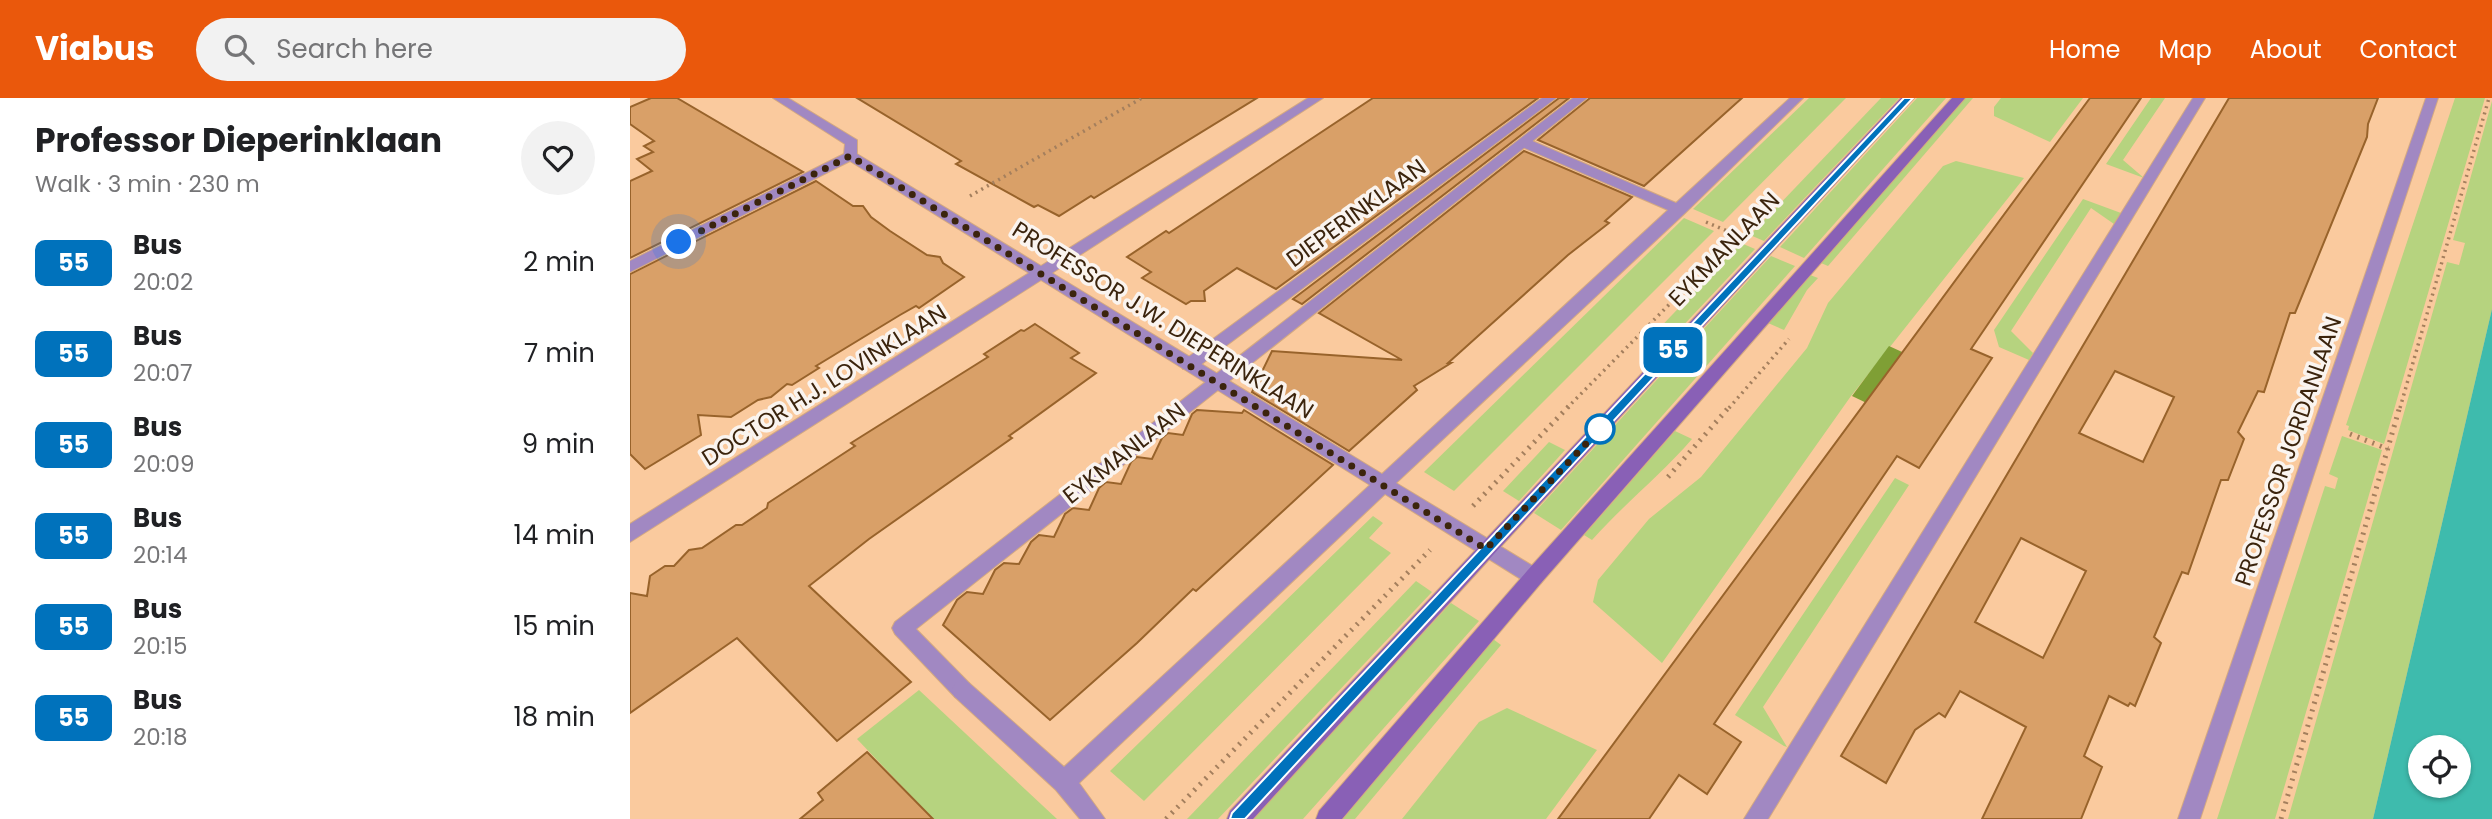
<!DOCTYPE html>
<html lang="en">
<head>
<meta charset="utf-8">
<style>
	:root { --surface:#fff; --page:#f2f2f2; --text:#202124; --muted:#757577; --accent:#ea580c }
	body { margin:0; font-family:Poppins,sans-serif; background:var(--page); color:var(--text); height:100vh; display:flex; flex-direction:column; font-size:26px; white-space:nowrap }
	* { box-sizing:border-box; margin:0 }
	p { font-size:23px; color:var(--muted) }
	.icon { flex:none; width:38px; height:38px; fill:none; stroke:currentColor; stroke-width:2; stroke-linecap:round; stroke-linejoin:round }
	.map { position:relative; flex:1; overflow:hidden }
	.panel { display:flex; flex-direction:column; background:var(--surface); width:630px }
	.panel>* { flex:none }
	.badge { padding:0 14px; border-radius:10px; font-size:24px; line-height:46px }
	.fabs { position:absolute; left:1778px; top:637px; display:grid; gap:14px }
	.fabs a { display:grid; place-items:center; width:63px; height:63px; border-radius:50%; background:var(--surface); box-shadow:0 2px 5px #0004; font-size:35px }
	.you { position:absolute; width:35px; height:35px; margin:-18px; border:5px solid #fff; border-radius:50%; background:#1a73e8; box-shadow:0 0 0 10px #1a73e833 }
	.map>.badge { position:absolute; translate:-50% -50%; box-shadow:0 0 0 4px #fff }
	.round { display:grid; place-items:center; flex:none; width:74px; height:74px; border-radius:37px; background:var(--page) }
	.summary { display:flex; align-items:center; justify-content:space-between; height:119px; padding:0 35px }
	h1 { font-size:33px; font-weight:700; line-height:52px }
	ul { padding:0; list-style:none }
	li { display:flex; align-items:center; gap:21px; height:91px; padding:0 35px }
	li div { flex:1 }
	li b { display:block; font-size:26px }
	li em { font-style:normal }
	li .badge { min-width:77px; font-weight:700; text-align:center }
	header { display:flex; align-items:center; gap:42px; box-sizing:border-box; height:98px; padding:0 35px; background:var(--accent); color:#fff }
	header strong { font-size:33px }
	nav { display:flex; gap:38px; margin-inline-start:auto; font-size:24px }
	.search { width:490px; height:63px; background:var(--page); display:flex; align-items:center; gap:18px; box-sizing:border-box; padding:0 24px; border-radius:38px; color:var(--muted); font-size:26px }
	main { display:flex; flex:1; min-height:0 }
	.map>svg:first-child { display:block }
</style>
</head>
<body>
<header>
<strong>Viabus</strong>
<div class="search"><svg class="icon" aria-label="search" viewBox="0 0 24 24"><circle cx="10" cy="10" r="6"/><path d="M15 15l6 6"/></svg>Search here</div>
<nav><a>Home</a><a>Map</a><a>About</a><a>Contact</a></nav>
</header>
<main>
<section class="panel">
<div class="summary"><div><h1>Professor Dieperinklaan</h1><p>Walk · 3 min · 230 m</p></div><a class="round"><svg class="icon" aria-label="heart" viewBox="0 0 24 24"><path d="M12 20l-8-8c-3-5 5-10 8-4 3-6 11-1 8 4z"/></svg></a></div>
<ul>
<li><span class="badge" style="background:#0072bc;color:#fff">55</span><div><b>Bus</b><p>20:02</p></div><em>2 min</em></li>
<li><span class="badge" style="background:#0072bc;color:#fff">55</span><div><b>Bus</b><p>20:07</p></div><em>7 min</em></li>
<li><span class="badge" style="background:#0072bc;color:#fff">55</span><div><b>Bus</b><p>20:09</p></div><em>9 min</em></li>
<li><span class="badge" style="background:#0072bc;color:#fff">55</span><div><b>Bus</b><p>20:14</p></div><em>14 min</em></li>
<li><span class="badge" style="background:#0072bc;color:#fff">55</span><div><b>Bus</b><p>20:15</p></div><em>15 min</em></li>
<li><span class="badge" style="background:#0072bc;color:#fff">55</span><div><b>Bus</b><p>20:18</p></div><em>18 min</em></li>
</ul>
</section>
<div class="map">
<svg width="1862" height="721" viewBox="0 0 1862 721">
	<rect width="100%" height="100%" fill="#faca9e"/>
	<g fill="#b6d37f">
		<path d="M1179 0H1216L1093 124 1063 111Z"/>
		<path d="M1251 0H1269L1134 143 1120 137Z"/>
		<path d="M1287 0H1316L1174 160 1150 149Z"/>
		<path d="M1335 0H1343L1198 168 1191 165Z"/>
		<path d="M1371 0H1453L1420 44 1364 18V9Z"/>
		<path d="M1521 0H1535L1493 62 1514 80 1476 66Z"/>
		<path d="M1825 0H1855L1754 346 1718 332 1719 328 1716 327Z"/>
		<path d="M1862 3V211L1743 721H1658L1817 164 1829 167 1835 145 1823 142Z"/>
		<path d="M1326 63 1394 80 1221 298 1032 565 963 504 968 482 1019 421 1071 379 1177 250 1198 205 1313 68Z"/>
		<path d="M1453 101 1491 115 1484 126 1461 110 1381 233 1403 255 1399 262 1369 249 1364 232Z"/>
		<path d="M1054 120 1084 133 824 393 794 374Z"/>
		<path d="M1111 145 1125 151 1034 248 1019 241Z"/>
		<path d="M1141 158 1165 168 931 432 904 415Z"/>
		<path d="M1180 177 1188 180 1177 192 1154 232 1138 225Z"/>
		<path d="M1045 333 1062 341C1031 377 994 406 962 442L954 437Z"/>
		<path d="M1712 338 1752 352 1645 721H1587L1695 388 1705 391 1708 380 1699 376Z"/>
		<path d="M919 344 935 352 889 403 873 393Z"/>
		<path d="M1265 380 1279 387 1133 609 1157 649 1154 648 1105 617Z"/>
		<path d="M743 418 753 425 739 440 761 455 514 703 480 673Z"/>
		<path d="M786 483 802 494 588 721H557Z"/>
		<path d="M821 505 849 523 673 721H621Z"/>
		<path d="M863 541 871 547 725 721H707Z"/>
		<path d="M289 592 427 721H303L227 641Z"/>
		<path d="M877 610 967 652 916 721H772L849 624Z"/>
	</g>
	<path fill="#7f9f35" d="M1259 248 1329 280 1293 332 1222 298Z"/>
	<path fill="#3ebbad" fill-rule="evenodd" d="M1862 211V721H1743ZM1790 649H1829V688H1790Z"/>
	<g fill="#d9a068" stroke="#98632b" stroke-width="2" fill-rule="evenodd">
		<path d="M21 0H47L173 74 0 160V83L22 73 7 61 23 54 14 48 24 43 0 26V9Z"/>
		<path d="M227 0H627L464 100 461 98 429 118 408 107 404 109 326 66 331 63Z"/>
		<path d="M743 0H908L646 191 607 170 574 193 575 203H561L556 206 512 180 521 174 497 159 536 133 539 135Z"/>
		<path d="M929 0H939L672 206 663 201Z"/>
		<path d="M960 0H1112L1014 88 908 42Z"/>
		<path d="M1460 0H1511L1341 251 1362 260 1289 370 1267 358 1084 626 1111 644 1077 696 1049 677 1019 721H928Z"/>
		<path d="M1599 0H1748L1738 26 1737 39 1665 215H1660L1634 294 1628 293 1608 334 1614 341 1598 382H1591L1558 476 1552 474 1524 539 1531 545 1505 608 1500 605 1498 608 1479 598 1454 658 1472 669 1451 721H1352L1396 629 1330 593 1315 619 1309 615 1285 632 1256 685 1211 658ZM1485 273 1544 299 1513 364 1449 335ZM1391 440 1456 473 1413 560 1345 524Z"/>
		<path d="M894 53 1002 99 975 123 979 125 938 157 818 265H821L784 288 787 292 719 353 622 294 642 253 772 262 689 215Z"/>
		<path d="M186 83 223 108H233L241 119 260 133 297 157 310 159 313 165 334 179 289 210 286 208 270 217 186 268 189 270 162 287 157 286 141 299 128 302 101 319 68 317 71 337 15 371 0 356V176Z"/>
		<path d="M405 226 449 255 441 260 466 275 379 338 382 340 239 441 179 488 281 584 207 643 107 540 0 615V495L17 498 20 478 35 468H44L59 452 72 450 106 427H112L137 410 138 405 225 348 221 345 358 259 354 256 391 232 394 233Z"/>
		<path d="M567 312 612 315 614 312 703 367 566 493 563 491 507 545 420 622 313 527 327 502 337 494 353 496 365 472 374 465 389 466 401 444 409 437 424 439 435 416 443 410 459 412 469 390 476 384 491 386 501 364 507 359 522 361 532 340 538 335 553 337 562 316Z"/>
		<path d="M237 654 303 721H170L193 702 188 695Z"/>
	</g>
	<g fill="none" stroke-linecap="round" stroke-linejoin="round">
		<g stroke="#d4a981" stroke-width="2">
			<g id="lane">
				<path d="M912 0H926L565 271H553L551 267 553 263Z"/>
				<path d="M943 0H957L286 531 339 585 342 592 339 599 332 601 325 599 265 536 262 530 265 524Z"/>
				<path d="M1563 0H1575L1138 721H1114Z"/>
			</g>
		</g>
		<g stroke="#d4a981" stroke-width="2">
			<g id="street">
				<path d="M143 0H158L227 42V56L411 168 678 0H693L422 175 752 376 1038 112 890 48V42H900L1046 105 1160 0H1173L1055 115 766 385 911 473 914 479 911 485 904 487 897 485 755 396 449 685 475 721H450L426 692 325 599 322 592 325 585 332 583 339 585 434 669 740 387 411 182 0 444V426L399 175 220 63 0 174V163L214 56 215 46Z"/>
				<path d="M1796 0H1808L1570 721H1548Z"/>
			</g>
		</g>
		<g stroke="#d4a981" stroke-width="2">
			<g id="secondary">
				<path d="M1271 0H1284L863 457 623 721H597L600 713Z"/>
				<path d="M1322 0H1335L911 485 712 721H686L689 713 897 473Z"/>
			</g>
		</g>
		<g stroke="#a47f5d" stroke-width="3.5" stroke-dasharray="2 4.5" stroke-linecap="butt">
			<path d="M340 98 512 0"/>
			<path d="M1076 124 1107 137"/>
			<path d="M937 310 1084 161"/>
			<path d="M1099 310 1159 241"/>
			<path d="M1770 310 1859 0"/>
		</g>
		<g stroke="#a47f5d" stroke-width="5" stroke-dasharray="2 6" stroke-linecap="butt">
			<path d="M1720 336 1758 351"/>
			<path d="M1038 379 1100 308"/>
			<path d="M843 408 939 308"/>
			<path d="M536 721 800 452"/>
			<path d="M1651 721 1770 308"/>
		</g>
		<use href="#lane" fill="#a188c2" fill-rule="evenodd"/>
		<use href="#street" fill="#a188c2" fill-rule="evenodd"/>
		<use href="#secondary" fill="#8960b6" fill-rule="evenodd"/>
	</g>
	<path fill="#0072bc" stroke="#fff" stroke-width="2" d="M1274 0H1283L861 455 615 721H600L602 715Z"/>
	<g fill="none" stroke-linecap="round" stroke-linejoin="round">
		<path stroke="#3b240d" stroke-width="7" stroke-dasharray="0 12.6" d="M49 144 220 58 856 451 970 331"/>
	</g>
	<circle fill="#fff" stroke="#0072bc" stroke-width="3.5" cx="970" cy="331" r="14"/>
	<g text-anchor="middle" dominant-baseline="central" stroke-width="7" stroke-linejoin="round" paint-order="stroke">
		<g font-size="23" fill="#3b240d" stroke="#faf4ef">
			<text transform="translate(726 115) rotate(-36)">DIEPERINKLAAN</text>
			<text transform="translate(1094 151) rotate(-46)">EYKMANLAAN</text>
			<text transform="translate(533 222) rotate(32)">PROFESSOR J.W. DIEPERINKLAAN</text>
			<text transform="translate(194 287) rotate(-32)">DOCTOR H.J. LOVINKLAAN</text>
			<text transform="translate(1658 353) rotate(-71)">PROFESSOR JORDANLAAN</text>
			<text transform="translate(494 355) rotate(-38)">EYKMANLAAN</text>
		</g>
	</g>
</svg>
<div class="fabs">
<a><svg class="icon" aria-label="locate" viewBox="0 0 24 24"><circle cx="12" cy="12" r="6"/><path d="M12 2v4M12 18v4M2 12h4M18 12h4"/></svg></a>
</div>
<div class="you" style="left:49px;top:144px"></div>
<b class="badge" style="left:1043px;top:252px;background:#0072bc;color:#fff">55</b>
</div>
</main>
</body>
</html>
